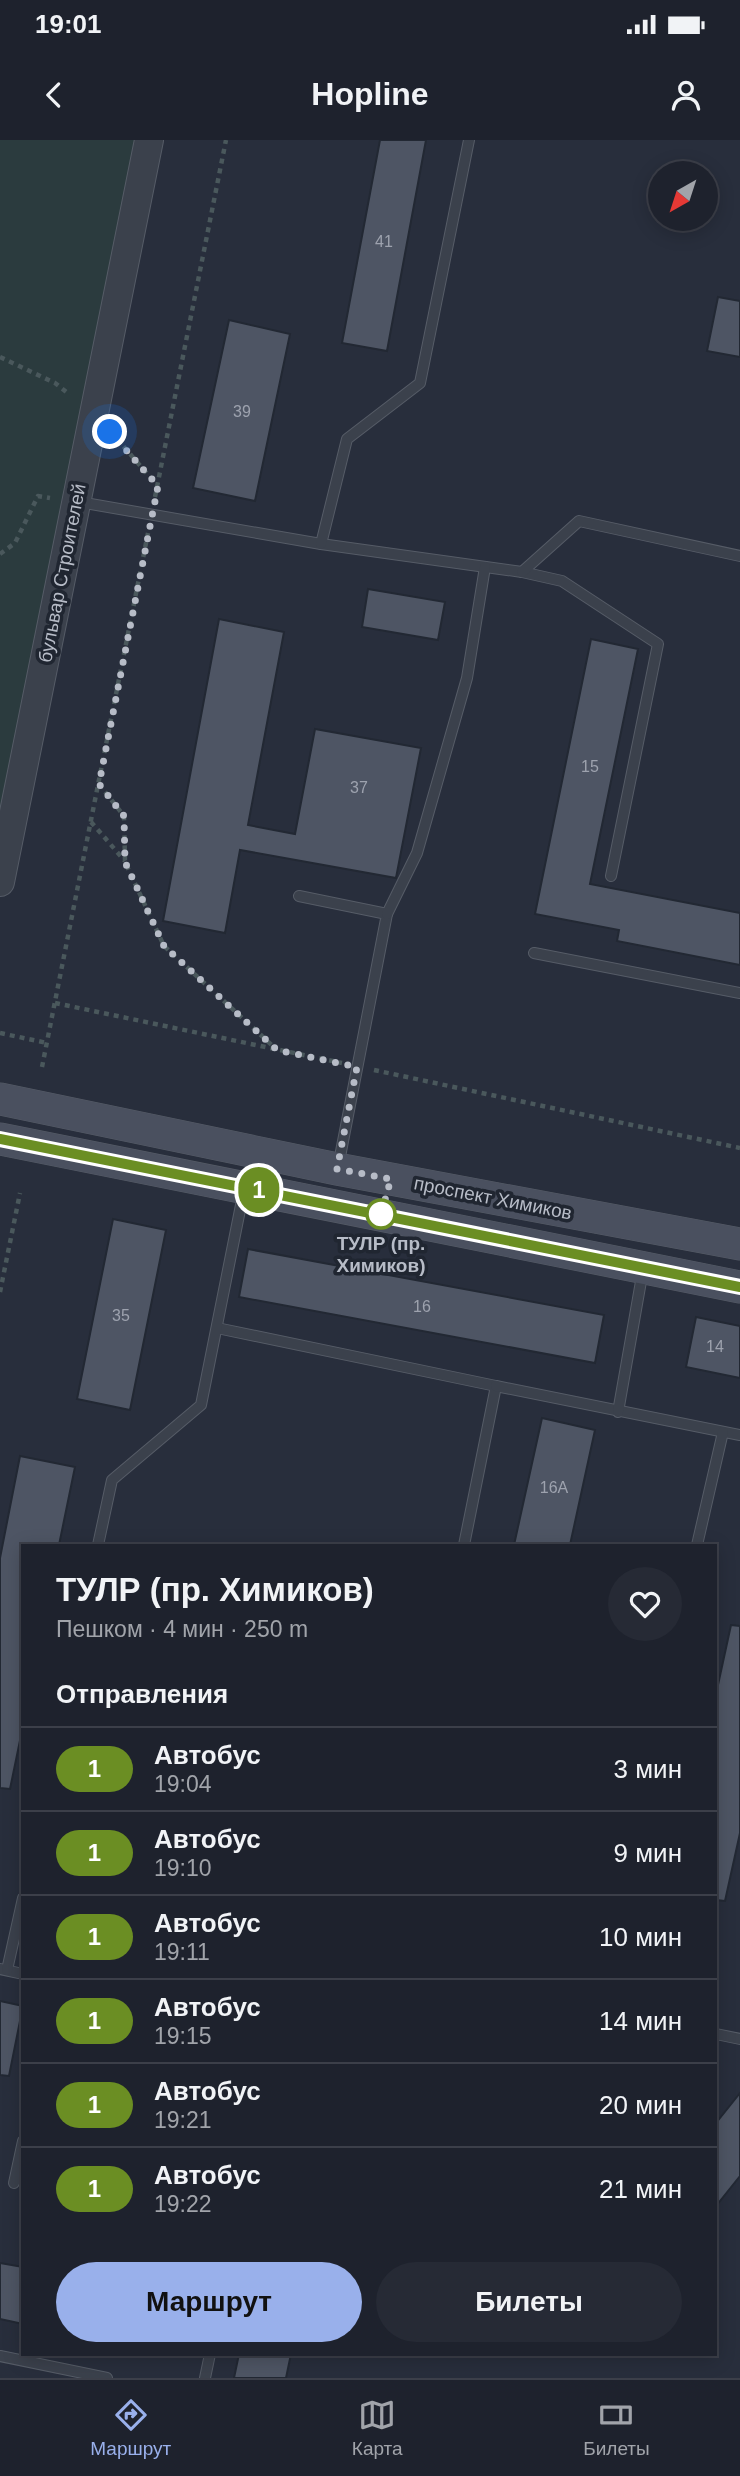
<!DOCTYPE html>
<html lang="ru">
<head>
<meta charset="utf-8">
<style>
	:root { --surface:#1e222d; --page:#262a35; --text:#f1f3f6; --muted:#a1a4aa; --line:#3c3f49; --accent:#99b0eb }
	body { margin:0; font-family:Arial,sans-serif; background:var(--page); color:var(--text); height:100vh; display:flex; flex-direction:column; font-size:26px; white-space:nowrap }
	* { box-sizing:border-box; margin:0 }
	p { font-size:23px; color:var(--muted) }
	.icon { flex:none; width:38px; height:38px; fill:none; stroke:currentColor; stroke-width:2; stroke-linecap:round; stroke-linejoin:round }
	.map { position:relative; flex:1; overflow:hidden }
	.panel { position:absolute; left:21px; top:1404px; width:696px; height:812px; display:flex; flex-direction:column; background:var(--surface); border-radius:0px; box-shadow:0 4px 18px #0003,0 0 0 2px var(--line) }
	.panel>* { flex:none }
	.badge { padding:0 14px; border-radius:23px; font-size:24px; line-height:46px }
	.needle { width:46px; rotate:219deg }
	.fabs { position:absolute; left:648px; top:21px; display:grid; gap:14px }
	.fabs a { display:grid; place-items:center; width:70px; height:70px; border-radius:50%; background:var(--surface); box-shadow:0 4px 18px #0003,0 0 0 2px var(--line); font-size:35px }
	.you { position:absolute; width:35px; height:35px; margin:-18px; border:5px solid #fff; border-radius:50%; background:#1a73e8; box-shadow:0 0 0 10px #1a73e833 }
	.map>.badge { position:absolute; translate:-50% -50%; box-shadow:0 0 0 4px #fff }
	h2 { padding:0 35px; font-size:26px; line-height:63px }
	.round { display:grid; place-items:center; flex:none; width:74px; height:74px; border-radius:37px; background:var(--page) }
	.headline { display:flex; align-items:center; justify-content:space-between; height:119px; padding:0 35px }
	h1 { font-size:33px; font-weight:700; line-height:52px }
	.action { display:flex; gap:14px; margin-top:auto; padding:14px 35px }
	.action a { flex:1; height:80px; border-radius:42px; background:var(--accent); color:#111; font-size:28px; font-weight:700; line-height:80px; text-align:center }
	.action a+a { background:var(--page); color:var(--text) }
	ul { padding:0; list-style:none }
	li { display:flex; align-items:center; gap:21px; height:84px; padding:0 35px; border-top:2px solid var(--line) }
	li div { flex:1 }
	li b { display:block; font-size:26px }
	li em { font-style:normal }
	li .badge { min-width:77px; font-weight:700; text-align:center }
	.status { display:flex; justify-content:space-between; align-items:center; height:49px; padding:0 35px; background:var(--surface); direction:ltr }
	.status svg { height:19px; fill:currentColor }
	header { display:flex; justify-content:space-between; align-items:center; height:91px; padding:0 35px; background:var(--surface); font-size:32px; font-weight:700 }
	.menu { display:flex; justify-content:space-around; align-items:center; height:98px; border-top:2px solid var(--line); background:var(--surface); font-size:19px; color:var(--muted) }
	.menu a { display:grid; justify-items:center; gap:4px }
	.menu .selected { color:var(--accent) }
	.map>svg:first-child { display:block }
</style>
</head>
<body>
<div class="status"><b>19:01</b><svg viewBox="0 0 49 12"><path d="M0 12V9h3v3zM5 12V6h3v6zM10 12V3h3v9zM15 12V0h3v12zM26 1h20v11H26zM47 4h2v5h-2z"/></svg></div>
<header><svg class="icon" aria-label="back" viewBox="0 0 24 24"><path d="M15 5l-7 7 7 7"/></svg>Hopline<svg class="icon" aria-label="person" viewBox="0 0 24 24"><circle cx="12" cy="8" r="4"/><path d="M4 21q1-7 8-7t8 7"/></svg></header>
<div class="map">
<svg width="740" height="2238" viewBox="0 0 740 2238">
	<rect width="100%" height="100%" fill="#282e3c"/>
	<path fill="#2b3b3e" d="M0 0H149L0 742Z"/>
	<g fill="#4e5564" stroke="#222833" stroke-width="2">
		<path d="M380 0H426L387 211 342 203Z"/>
		<path d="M718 157 740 161V217L707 211Z"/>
		<path d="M229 180 290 194 255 361 193 348Z"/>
		<path d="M368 449 445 462 438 500 362 487Z"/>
		<path d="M219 479 284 492 248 685 295 694 315 589 421 608 396 738 240 710 225 793 163 781Z"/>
		<path d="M591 499 638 509 590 744 740 773V825L617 801 619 790 535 774Z"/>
		<path d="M113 1079 166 1090 130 1270 77 1259Z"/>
		<path d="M248 1109 604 1175 595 1223 239 1157Z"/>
		<path d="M696 1177 740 1186V1238L686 1227Z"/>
		<path d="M542 1278 595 1290 570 1405H514Z"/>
		<path d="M20 1316 75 1327 59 1405H23V1586L10 1649 0 1648V1418Z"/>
		<path d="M731 1485 740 1486V1693L725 1761 716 1760V1554Z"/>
		<path d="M0 1861 23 1866 9 1936 0 1935Z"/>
		<path d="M740 1953V2036L716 2066V1983Z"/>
		<path d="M0 2123 23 2127V2184L0 2179Z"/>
		<path d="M239 2214H291L286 2238H234Z"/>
	</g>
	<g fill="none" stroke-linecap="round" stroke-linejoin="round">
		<g stroke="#565c67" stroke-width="12">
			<g id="service">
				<path d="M79 362 321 404 522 432 562 441 658 504 611 736"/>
				<path d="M321 404 347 299 420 243 469 0"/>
				<path d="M522 432 579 381 740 416"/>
				<path d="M299 756 387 774 338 1027"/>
				<path d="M387 774 417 713 467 538 485 427"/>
				<path d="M534 813 740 853"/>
				<path d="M217 1188 496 1246 464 1405"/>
				<path d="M496 1246 740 1295"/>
				<path d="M618 1272 643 1130"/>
				<path d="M98 1405 112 1340 201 1265 244 1050"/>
				<path d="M697 1405 723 1292"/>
				<path d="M0 1829 23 1834"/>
				<path d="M7 1830 23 1758"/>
				<path d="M716 1894 740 1899"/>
				<path d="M14 2043 23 2001"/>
				<path d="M0 2216 107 2238"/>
				<path d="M205 2238 210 2214"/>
			</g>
		</g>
		<g stroke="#565c67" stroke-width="30">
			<path id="tertiary" d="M0 742 149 0"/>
		</g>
		<g stroke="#565c67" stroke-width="33">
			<g id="secondary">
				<path d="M0 959 337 1029 740 1104"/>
				<path d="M0 999 740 1147"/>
			</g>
		</g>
		<g stroke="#4a585c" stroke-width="4.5" stroke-dasharray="5 5" stroke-linecap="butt">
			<path d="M0 217 55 243 70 255"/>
			<path d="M117 299 157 345"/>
			<path d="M155 357 226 0"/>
			<path d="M0 414 15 403 38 356 50 358"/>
			<path d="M99 644 124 676 125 722 164 806 276 909"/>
			<path d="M91 682 125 721"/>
			<path d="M55 863 342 923"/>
			<path d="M0 893 47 903"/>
			<path d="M42 927 148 393"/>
			<path d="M374 930 740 1008"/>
			<path d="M0 1152 20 1053"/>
		</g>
		<use href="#service" stroke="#3b414c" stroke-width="10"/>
		<use href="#tertiary" stroke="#3b414c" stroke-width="28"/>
		<use href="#secondary" stroke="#4a505f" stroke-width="32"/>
	</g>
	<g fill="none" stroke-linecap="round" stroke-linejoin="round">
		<g stroke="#fff" stroke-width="16">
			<path id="line" d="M0 999 740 1147"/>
		</g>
		<use href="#line" stroke="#6b8e23" stroke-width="10"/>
		<path stroke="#b7bcc7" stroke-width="7" stroke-dasharray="0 12.6" d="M110 292 158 346 99 644 124 676 125 722 164 806 277 910 357 927 337 1029 391 1039 381 1074"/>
	</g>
	<circle fill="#fff" stroke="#6b8e23" stroke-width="3.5" cx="381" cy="1074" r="14"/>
	<g text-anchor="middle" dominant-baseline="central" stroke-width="7" stroke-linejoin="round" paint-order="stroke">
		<g font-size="16" fill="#9da2ae">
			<text x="384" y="101">41</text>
			<text x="242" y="271">39</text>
			<text x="590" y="626">15</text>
			<text x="359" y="647">37</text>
			<text x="422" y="1166">16</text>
			<text x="121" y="1175">35</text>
			<text x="715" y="1206">14</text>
			<text x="554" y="1347">16А</text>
		</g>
		<g font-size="19" fill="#b7bcc7" stroke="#202631">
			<text transform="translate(62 433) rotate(-79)">бульвар Строителей</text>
			<text transform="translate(493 1058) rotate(11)">проспект Химиков</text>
		</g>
		<g font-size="19" font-weight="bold" fill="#b7bcc7" stroke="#202631">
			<text x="381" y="1103">ТУЛР (пр.<tspan x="381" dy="22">Химиков)</tspan></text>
		</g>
	</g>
</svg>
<div class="fabs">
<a><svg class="needle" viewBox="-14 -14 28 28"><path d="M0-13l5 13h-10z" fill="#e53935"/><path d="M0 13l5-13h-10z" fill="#a1a4aa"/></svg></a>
</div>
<div class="you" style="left:110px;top:292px"></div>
<b class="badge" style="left:259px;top:1050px;background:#6b8e23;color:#fff">1</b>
<section class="panel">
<div class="headline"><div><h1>ТУЛР (пр. Химиков)</h1><p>Пешком · 4 мин · 250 m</p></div><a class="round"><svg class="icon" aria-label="heart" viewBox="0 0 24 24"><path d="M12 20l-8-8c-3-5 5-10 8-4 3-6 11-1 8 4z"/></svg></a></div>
<h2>Отправления</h2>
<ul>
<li><span class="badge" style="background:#6b8e23;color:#fff">1</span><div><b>Автобус</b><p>19:04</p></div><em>3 мин</em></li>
<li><span class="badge" style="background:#6b8e23;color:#fff">1</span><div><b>Автобус</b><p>19:10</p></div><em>9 мин</em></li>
<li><span class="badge" style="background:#6b8e23;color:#fff">1</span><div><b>Автобус</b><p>19:11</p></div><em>10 мин</em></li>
<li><span class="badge" style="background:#6b8e23;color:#fff">1</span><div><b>Автобус</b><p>19:15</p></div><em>14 мин</em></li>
<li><span class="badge" style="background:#6b8e23;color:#fff">1</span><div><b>Автобус</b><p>19:21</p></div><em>20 мин</em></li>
<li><span class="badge" style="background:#6b8e23;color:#fff">1</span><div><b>Автобус</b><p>19:22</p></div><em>21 мин</em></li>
</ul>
<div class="action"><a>Маршрут</a><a>Билеты</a></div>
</section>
</div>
<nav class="menu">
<a class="selected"><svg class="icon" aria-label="directions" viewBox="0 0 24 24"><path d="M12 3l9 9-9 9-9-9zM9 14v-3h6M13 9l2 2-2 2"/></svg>Маршрут</a>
<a><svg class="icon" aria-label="map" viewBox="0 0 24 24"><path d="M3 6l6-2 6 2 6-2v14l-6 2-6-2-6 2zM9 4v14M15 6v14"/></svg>Карта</a>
<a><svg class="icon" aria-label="tickets" viewBox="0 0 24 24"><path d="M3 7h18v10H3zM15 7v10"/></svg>Билеты</a>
</nav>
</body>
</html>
